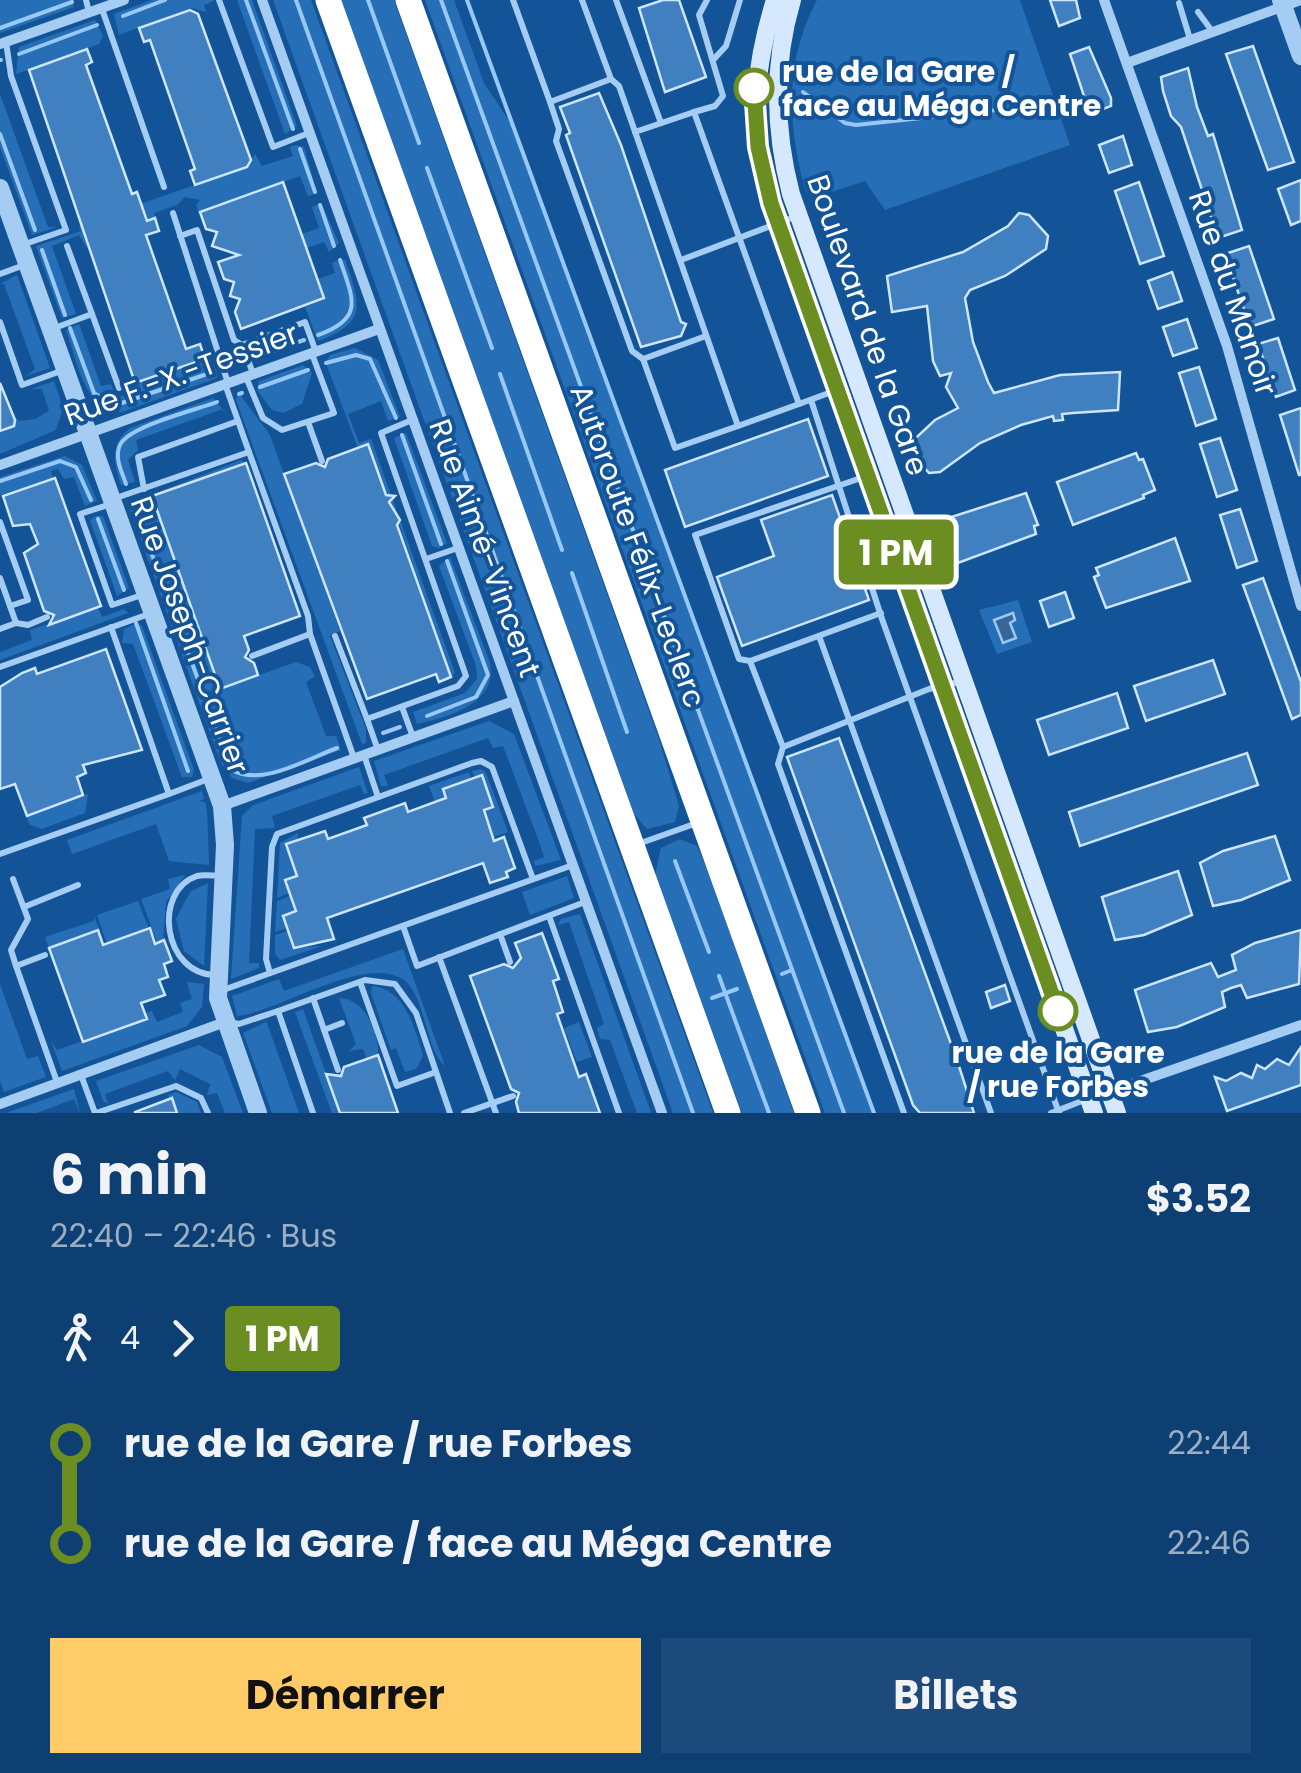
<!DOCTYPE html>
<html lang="fr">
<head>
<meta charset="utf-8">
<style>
	:root { --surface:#0e3f72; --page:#1c4a7a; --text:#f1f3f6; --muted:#9bafc4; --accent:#ffcc67 }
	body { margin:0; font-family:Poppins,sans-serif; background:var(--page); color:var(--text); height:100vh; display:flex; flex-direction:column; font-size:38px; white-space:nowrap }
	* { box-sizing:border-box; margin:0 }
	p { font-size:32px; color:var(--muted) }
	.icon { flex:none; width:55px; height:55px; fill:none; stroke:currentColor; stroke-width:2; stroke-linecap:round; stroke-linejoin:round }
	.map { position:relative; height:1113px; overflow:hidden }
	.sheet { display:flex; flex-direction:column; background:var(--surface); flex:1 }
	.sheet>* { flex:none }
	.badge { padding:0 20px; border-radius:8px; font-size:35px; line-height:65px }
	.map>.badge { position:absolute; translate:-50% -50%; box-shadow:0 0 0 5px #fff }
	.legs { display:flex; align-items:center; gap:15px; height:110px; padding:0 50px; font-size:32px }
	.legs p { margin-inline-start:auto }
	.overview { display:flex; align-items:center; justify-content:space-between; height:170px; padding:0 50px }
	h1 { font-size:55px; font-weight:700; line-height:75px }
	.button { display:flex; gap:20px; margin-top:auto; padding:20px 50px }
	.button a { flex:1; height:115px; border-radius:0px; background:var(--accent); color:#111; font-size:40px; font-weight:700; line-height:115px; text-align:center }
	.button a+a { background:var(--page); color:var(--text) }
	ul { padding:0 50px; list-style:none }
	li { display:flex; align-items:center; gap:35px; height:100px; font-size:38px }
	li i { display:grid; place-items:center; width:15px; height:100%; margin:0 12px; background:currentColor }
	li i::after { content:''; width:25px; height:25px; margin:-12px; border:8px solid; border-radius:50%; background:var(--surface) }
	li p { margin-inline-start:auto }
	li:first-child i { background:linear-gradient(#0000 50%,currentColor 0) }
	li:last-child i { background:linear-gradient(currentColor 50%,#0000 0) }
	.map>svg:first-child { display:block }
</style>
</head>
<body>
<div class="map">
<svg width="1301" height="1113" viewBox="0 0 1301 1113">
	<rect width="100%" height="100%" fill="#135498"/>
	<g fill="#266fb6">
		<path d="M0 0H71L74 7 0 33Z"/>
		<path d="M152 0H213L214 1 204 5 206 12 192 8 119 35 114 14Z"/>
		<path d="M237 0H252L297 126 285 134Z"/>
		<path d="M273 0H311L713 1113H673Z"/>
		<path d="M341 0H394L659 739 679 806 675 822 647 829 634 814Z"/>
		<path d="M425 0H454L484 83 519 136 874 1113H825Z"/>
		<path d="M817 0H1020L1070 145 885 210 865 181 822 195 806 192C787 126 784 61 817 0Z"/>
		<path d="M95 20 103 36 99 44 16 74 19 47Z"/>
		<path d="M0 94 48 227H57L32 235 0 147Z"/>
		<path d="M296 145 304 147 317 193 308 196 300 176 199 213 196 205 200 200 185 197 177 205 154 213 155 218 86 242 88 250 79 235 52 246 76 314 62 318 36 246 81 231 79 225 247 167 255 154 262 166 293 156 290 147Z"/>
		<path d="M321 203 339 243 329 252 324 242 295 252 290 238 319 228 312 207Z"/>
		<path d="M340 259 345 260C360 303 369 323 318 341L305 307 323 300 318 279 335 273 332 263Z"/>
		<path d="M17 275 50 368 26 376 35 369 4 284H0Z"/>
		<path d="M79 324 101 386 111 384 116 398 136 391 127 360 135 383 205 359 207 365 216 362 217 378 122 412C83 410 77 360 66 330Z"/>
		<path d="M355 348 378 360 400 417 388 421 381 401 348 414 359 443 371 439 455 673 451 677 390 497 358 448 326 363 330 355Z"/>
		<path d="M303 365 312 373 302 404 283 413 272 410 257 390 259 381Z"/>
		<path d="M54 381 63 408 56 430 0 454V431L13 426 12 413 19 421 35 419 49 411 42 389H31Z"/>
		<path d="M238 392 270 435 340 631 330 636 366 729V743L362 744 236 400Z"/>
		<path d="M213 398 229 417 223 409 136 440 138 450 128 460 135 482 121 485C114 462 109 445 130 428Z"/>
		<path d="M406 433 447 543 439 548 432 546 394 438Z"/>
		<path d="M65 456 82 465 97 501 85 506 74 477 64 479 58 469 51 471 53 478 0 495V477Z"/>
		<path d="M241 460 245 463 152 497 220 689 296 662 310 667 315 676 306 682 326 736H336L341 750 248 783 232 778 221 764 128 504Z"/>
		<path d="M96 516H103L129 588 117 596 90 520Z"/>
		<path d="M450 557 490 663C498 703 449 717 417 724L413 712 465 693 477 679 476 666 439 566Z"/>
		<path d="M1018 600 1032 642 997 654 979 610Z"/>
		<path d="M98 607 102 617 124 609 128 613 0 660V652L32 640 30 630Z"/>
		<path d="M137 623 142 626 194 770 192 777H182L133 644 122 643 124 629Z"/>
		<path d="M489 721 514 734 561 860 535 866 534 861 544 857 539 842 503 746 493 748 488 738 384 775 388 786H381L374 761Z"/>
		<path d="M359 767 368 793 364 794 360 785 272 816 275 828 255 829 249 963H259V968L231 979 242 816 253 805Z"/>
		<path d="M481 769 486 773 508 832 493 837 484 810 493 806 482 775 474 777 472 771Z"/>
		<path d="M469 772 471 779 443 789 446 798 435 802 429 786Z"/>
		<path d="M202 791 204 799 198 801 205 802 207 811 209 865 169 861 156 824 72 854 67 840Z"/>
		<path d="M88 794 85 813 42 829 29 824 27 816Z"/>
		<path d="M298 833 297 876 285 880 289 893 277 898 280 843Z"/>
		<path d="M680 839 697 846 712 881 794 1113H742L655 875 661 848Z"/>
		<path d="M185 875 166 902 163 940 157 942 141 899 170 889 168 879Z"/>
		<path d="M567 876 574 898 530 915 522 892Z"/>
		<path d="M208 883 204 966 184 951 176 919 190 892Z"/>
		<path d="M290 896 296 911 283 916 287 928 275 932 277 901Z"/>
		<path d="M138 901 149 929 107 944 97 915Z"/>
		<path d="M580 914 651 1113H637L610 1040 600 1039 597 1028 604 1024 569 922 558 925 561 919Z"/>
		<path d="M94 916 105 945 97 930 49 948 45 937 94 921Z"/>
		<path d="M288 931 294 948 322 946 280 960 275 954V935Z"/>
		<path d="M403 949 445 1066C428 1051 426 1011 412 989 383 942 278 1013 237 1016L232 996 279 979 284 991Z"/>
		<path d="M187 982 204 984 202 1007 187 1026 62 1071 51 1041 57 1050 146 1019 145 1013 152 1011 157 1022 183 1012 180 1003 192 999Z"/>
		<path d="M0 984 27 1059 38 1056 46 1077 4 1092 0 1081Z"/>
		<path d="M372 986C405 989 415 1028 423 1056L416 1069 405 1072 396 1048 391 1050 371 993Z"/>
		<path d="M339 998C365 998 379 1033 378 1055L367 1059 363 1049 349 1051 356 1044Z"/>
		<path d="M303 1009 340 1113H332L295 1012Z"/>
		<path d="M266 1022 267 1023 299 1113H272L243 1033Z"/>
		<path d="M579 1022 592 1057 577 1062 564 1028Z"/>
		<path d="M199 1045 222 1057 243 1113H225L217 1093 207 1095 210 1084 180 1069 175 1080 168 1071 105 1094 108 1104 103 1101 96 1081Z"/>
		<path d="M74 1089 80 1113 74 1099 37 1113H6Z"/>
		<path d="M176 1092 197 1102 201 1113H177L168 1095Z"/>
	</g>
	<path fill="#376697" stroke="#97c8f6" stroke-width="2.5" d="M1013 613 1015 620 1010 623 1016 638 1003 643 994 620Z"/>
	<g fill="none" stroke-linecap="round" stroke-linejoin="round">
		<g stroke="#97c8f6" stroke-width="4">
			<path d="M246 0 293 129"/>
			<path d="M296 0 693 1113"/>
			<path d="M368 0 419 143"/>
			<path d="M441 0 844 1113"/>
			<path d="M467 0 874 1113"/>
			<path d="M123 16 165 0"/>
			<path d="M0 28 72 2"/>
			<path d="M19 54 97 25"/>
			<path d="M0 60H1"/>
			<path d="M803 92 845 123 856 125 1024 107"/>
			<path d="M0 134 35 230"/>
			<path d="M300 149 315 192"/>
			<path d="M427 168 492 348"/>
			<path d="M320 205 334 246"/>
			<path d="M42 250 65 315"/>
			<path d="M70 328 94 393 113 406 213 372"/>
			<path d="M318 335C365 318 353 299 340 260"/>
			<path d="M256 357 304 340"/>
			<path d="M326 363 356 355 370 359 396 418"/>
			<path d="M500 374 562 550"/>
			<path d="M260 387 308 370"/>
			<path d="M239 394 242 393"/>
			<path d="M402 435 441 544"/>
			<path d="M0 481 60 461 76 467 91 500"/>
			<path d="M126 484C122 472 114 458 120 445 129 426 196 410 217 402"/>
			<path d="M133 503 231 769C260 788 307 759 337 748"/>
			<path d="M98 519 124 590"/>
			<path d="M572 573 627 732"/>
			<path d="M136 623 188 771"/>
			<path d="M427 716 476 697 488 675 447 561"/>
			<path d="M383 733 400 727"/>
			<path d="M675 861 709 952"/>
			<path d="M782 974 792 970"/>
			<path d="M719 976 769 1113"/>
			<path d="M712 998 737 989"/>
		</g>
	</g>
	<g fill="#4080c1" stroke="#cde5fd" stroke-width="2.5">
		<path d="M663 0H679L706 77 665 92 639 8Z"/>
		<path d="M1050 0H1076L1080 18 1059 26Z"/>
		<path d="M190 10 198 14 251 160 247 167 195 185 190 171 195 169 150 40 144 42 139 28Z"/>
		<path d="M1253 46 1294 162 1268 170 1226 54Z"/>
		<path d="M1089 47 1111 98V106L1090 114 1070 54Z"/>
		<path d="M87 49 92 62 86 65 132 194 137 192 147 221 155 218 159 231 146 235 186 349 200 344 205 359 135 383 29 70Z"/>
		<path d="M1188 68 1197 107 1208 136 1213 134 1242 230 1218 238 1181 127 1171 116 1163 91 1161 77Z"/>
		<path d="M599 93 621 145 681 322 686 324 681 336 641 347 566 135 570 133 560 107Z"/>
		<path d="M1123 136 1132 165 1109 173 1099 145Z"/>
		<path d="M1301 180V221L1291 225 1278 189Z"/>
		<path d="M283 182 324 298 241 329 235 312 240 299 230 296 234 282 224 279 218 262 239 255 212 246 217 232 206 229 200 212Z"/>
		<path d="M1139 182 1164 256 1140 264 1115 191Z"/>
		<path d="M1019 213 1029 215 1048 236 1046 249 1005 276 970 290 965 298 973 342 988 382 994 393 1060 375 1120 372 1118 410 1073 413 1062 414 1063 420 1054 421 1053 416 1021 425 980 443 940 472 929 473 906 447 935 420 958 408 946 387 951 373 940 376 933 361 927 306 892 312 887 276 963 252 1008 226Z"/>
		<path d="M1249 246 1274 319 1250 327 1225 254Z"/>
		<path d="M1172 272 1182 301 1158 309 1148 281Z"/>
		<path d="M1187 319 1197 348 1173 356 1163 327Z"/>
		<path d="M1278 338 1295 390 1276 397 1258 344Z"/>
		<path d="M1199 367 1216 419 1196 426 1179 373Z"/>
		<path d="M0 383 15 420 14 426 0 431Z"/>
		<path d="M1301 408V475H1299L1280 415Z"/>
		<path d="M808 419 828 476 685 527 665 470Z"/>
		<path d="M1220 438 1237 490 1217 497 1200 444Z"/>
		<path d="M368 444 386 495 395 496 389 502 400 520 397 525 451 677 439 682 436 674 367 699 284 474 316 463 325 467 328 459Z"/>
		<path d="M1136 453 1139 460 1143 459 1155 490 1143 495 1144 498 1073 525 1057 482Z"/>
		<path d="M246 463 300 616 244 636 249 650 245 657 254 663 258 675 220 689 152 496Z"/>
		<path d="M55 478 101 606 49 625 54 615 44 611 24 553 38 544 30 524 13 526 3 496Z"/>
		<path d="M1026 493 1038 525 1034 526 1036 534 958 563 942 520Z"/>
		<path d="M832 495 869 600 742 646 717 577 774 556 761 520Z"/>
		<path d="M1240 509 1257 561 1237 568 1220 515Z"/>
		<path d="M1175 538 1190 581 1106 608 1094 577 1099 575 1096 568Z"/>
		<path d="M1263 578 1301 682V715L1292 719 1243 585Z"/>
		<path d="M1065 592 1074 618 1049 627 1040 601Z"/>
		<path d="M106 649 142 750 83 765 86 773 77 777 83 795 27 816 15 784 0 789V687L22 673 35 668 37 674Z"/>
		<path d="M1213 660 1225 694 1146 721 1134 686Z"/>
		<path d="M1117 693 1128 728 1049 755 1037 720Z"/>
		<path d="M839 738 958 1063 974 1113H920L913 1105 787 757Z"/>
		<path d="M1247 753 1258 785 1080 846 1069 812Z"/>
		<path d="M482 775 493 807 484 810 494 841 504 837 515 868 506 872 508 877 490 883 483 863 327 918 334 939 294 948 283 916 296 911 285 880 297 876 286 844 325 831 328 839 367 825 364 818 405 803 408 812 446 798 443 789Z"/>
		<path d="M1275 836 1290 880 1241 900 1213 906 1200 863 1223 851Z"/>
		<path d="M1178 871 1192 915 1144 935 1115 940 1102 897Z"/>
		<path d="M150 928 155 944 164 940 172 961 164 964 168 977 159 980 165 995 141 1003 147 1019 83 1042 49 948 98 930 103 945Z"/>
		<path d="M1301 930 1299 984 1247 998 1241 985 1231 988 1222 992 1225 1007 1177 1027 1148 1032 1135 990 1211 963 1218 977 1236 970 1232 955 1255 943Z"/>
		<path d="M542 933 559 979 553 981 563 1012 557 1014 579 1077 586 1074 600 1113H519L516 1102 519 1093 511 1089 470 976 504 964 513 968 521 958 515 943Z"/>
		<path d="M1005 985 1010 1001 991 1008 986 992Z"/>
		<path d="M1301 1047V1085L1227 1111 1215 1077 1226 1081 1241 1073 1252 1078 1257 1065 1265 1069 1277 1059 1289 1065Z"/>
		<path d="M378 1055 398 1113H340L326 1074 341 1076 344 1067Z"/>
		<path d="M172 1098 177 1113H135V1112Z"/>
	</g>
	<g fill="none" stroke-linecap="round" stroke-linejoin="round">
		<g stroke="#a5ccf3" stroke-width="6">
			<path d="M86 0 89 12"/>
			<path d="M219 0 273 147 309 133"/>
			<path d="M513 0 550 102 611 79"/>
			<path d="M582 0 611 79 619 86 738 426 799 404"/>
			<path d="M616 0 661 123"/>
			<path d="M1179 3 1190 39"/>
			<path d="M102 9 164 187"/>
			<path d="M1198 12 1212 31"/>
			<path d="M6 42 11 76 66 230 22 245"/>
			<path d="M714 59 726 46 740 0"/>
			<path d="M550 102 559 129 556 141 632 351 643 359"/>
			<path d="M694 112 715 106 723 96 699 15 707 0"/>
			<path d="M635 132 694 112 799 404 837 390"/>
			<path d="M173 213 228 383"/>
			<path d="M180 236 197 230 234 340 242 345"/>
			<path d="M681 260 797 216"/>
			<path d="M0 274 27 264"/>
			<path d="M92 314 119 388"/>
			<path d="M0 322 22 385 64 370"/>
			<path d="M52 329 92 314 67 246"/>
			<path d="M706 336 643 359 675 448 738 426"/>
			<path d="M253 373 242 345 305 322 316 352"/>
			<path d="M246 377 263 418 282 430 334 413 312 354"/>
			<path d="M811 400 882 619 1059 1113"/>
			<path d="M308 422 322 461"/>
			<path d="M249 452 308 616 310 634"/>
			<path d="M144 489 138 457 238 421"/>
			<path d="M113 499 249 452 225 384"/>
			<path d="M111 504 80 514 112 605 145 594"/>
			<path d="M0 522 28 600 10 606 0 578"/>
			<path d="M426 559 458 548"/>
			<path d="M881 613 750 661 783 747 929 689 963 681"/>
			<path d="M16 623 28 625 47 617"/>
			<path d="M111 627 169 794 211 778"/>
			<path d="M0 629 16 623 10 606"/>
			<path d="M335 636 367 719"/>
			<path d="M819 636 991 1113"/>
			<path d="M252 656 310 634 354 758"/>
			<path d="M750 661 739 659 695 535 864 477"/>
			<path d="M0 667 149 614"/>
			<path d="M402 707 413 737"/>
			<path d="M783 747 778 764 904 1113"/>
			<path d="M378 750 367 719 458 686 466 676 381 433 412 420"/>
			<path d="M364 755 378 797"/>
			<path d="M638 844 697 823"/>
			<path d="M0 854 169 794"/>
			<path d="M13 879 28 919 11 950 16 966"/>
			<path d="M24 907 78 885"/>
			<path d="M549 916 619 1113"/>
			<path d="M403 926 417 966 585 902"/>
			<path d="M500 934 510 962"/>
			<path d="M45 955 16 966 57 1082"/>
			<path d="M439 957 496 1113"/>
			<path d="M270 973 266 959 272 847 277 834 472 763 481 761 492 767 533 879"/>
			<path d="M216 975C163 975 152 891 197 876 204 874 215 876 222 876"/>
			<path d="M360 982 397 1086 436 1072"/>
			<path d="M223 990 573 865"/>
			<path d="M313 998 338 1070"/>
			<path d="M278 1011 365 980 395 984 416 1013 450 1113"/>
			<path d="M229 1022 239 1024 278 1011 313 1113"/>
			<path d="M324 1030 342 1023"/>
			<path d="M81 1075 95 1113"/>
			<path d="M96 1113 176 1086 201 1098 208 1113"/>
			<path d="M464 1113 513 1096"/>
			<path d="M1051 1113 1087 1099"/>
		</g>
		<g stroke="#a5ccf3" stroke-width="10">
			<path d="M262 0 662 1113"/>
			<path d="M1104 0 1227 346 1301 606"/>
			<path d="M0 44 124 0"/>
			<path d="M1127 63 1301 0"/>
			<path d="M0 465 379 329"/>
			<path d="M222 806 514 701"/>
			<path d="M1089 1099 1301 1025"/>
			<path d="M0 1104 225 1022"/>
		</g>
		<g stroke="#a5ccf3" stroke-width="18">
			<path d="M1281 0 1301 56"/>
			<path d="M0 188 222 806 225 845 218 998 258 1113"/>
		</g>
		<g stroke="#d5e8fd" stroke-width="18">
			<path d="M775 0C755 65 749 123 766 189L1094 1113"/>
			<path d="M792 0C773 64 774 129 791 194L1117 1113"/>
		</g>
		<g stroke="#fff" stroke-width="25">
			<path d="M328 0 728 1113"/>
			<path d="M408 0 808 1113"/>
		</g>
	</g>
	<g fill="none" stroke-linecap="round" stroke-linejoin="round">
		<g stroke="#fff" stroke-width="22">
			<path id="line-1" d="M754 88 758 147 771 203 1058 1011"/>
		</g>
		<use href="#line-1" stroke="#6b8e23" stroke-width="15"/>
	</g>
	<g fill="#fff" stroke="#6b8e23" stroke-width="5">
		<circle cx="754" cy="88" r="18"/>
		<circle cx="1058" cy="1011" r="18"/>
	</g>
	<g text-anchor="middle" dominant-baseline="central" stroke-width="8" stroke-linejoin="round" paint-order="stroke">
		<g font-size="30" font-weight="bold" fill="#fff" stroke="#135498" text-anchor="start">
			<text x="782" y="71">rue de la Gare /<tspan x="782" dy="34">face au Méga Centre</tspan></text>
			<text x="1058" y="1052" text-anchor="middle">rue de la Gare<tspan x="1058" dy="34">/ rue Forbes</tspan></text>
		</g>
		<g font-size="30" fill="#fff" stroke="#135498">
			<text transform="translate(1233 293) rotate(71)">Rue du Manoir</text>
			<text transform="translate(868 325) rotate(71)">Boulevard de la Gare</text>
			<text transform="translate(181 374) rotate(-20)">Rue F.-X.-Tessier</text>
			<text transform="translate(638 546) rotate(70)">Autoroute Félix-Leclerc</text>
			<text transform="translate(485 548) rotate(70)">Rue Aimé-Vincent</text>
			<text transform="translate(190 635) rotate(70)">Rue Joseph-Carrier</text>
		</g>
	</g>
</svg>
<b class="badge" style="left:896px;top:552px;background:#6b8e23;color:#fff">1 PM</b>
</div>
<section class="sheet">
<div class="overview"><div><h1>6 min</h1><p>22:40 – 22:46 · Bus</p></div><b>$3.52</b></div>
<div class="legs"><svg class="icon" aria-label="walk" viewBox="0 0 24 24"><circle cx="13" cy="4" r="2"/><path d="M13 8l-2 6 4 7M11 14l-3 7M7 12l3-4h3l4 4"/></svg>4<svg class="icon" aria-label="forward" viewBox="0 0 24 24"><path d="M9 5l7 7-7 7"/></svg><b class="badge" style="background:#6b8e23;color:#fff">1 PM</b></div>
<ul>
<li><i style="color:#6b8e23"></i><b>rue de la Gare / rue Forbes</b><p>22:44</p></li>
<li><i style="color:#6b8e23"></i><b>rue de la Gare / face au Méga Centre</b><p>22:46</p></li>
</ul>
<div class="button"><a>Démarrer</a><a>Billets</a></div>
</section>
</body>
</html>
